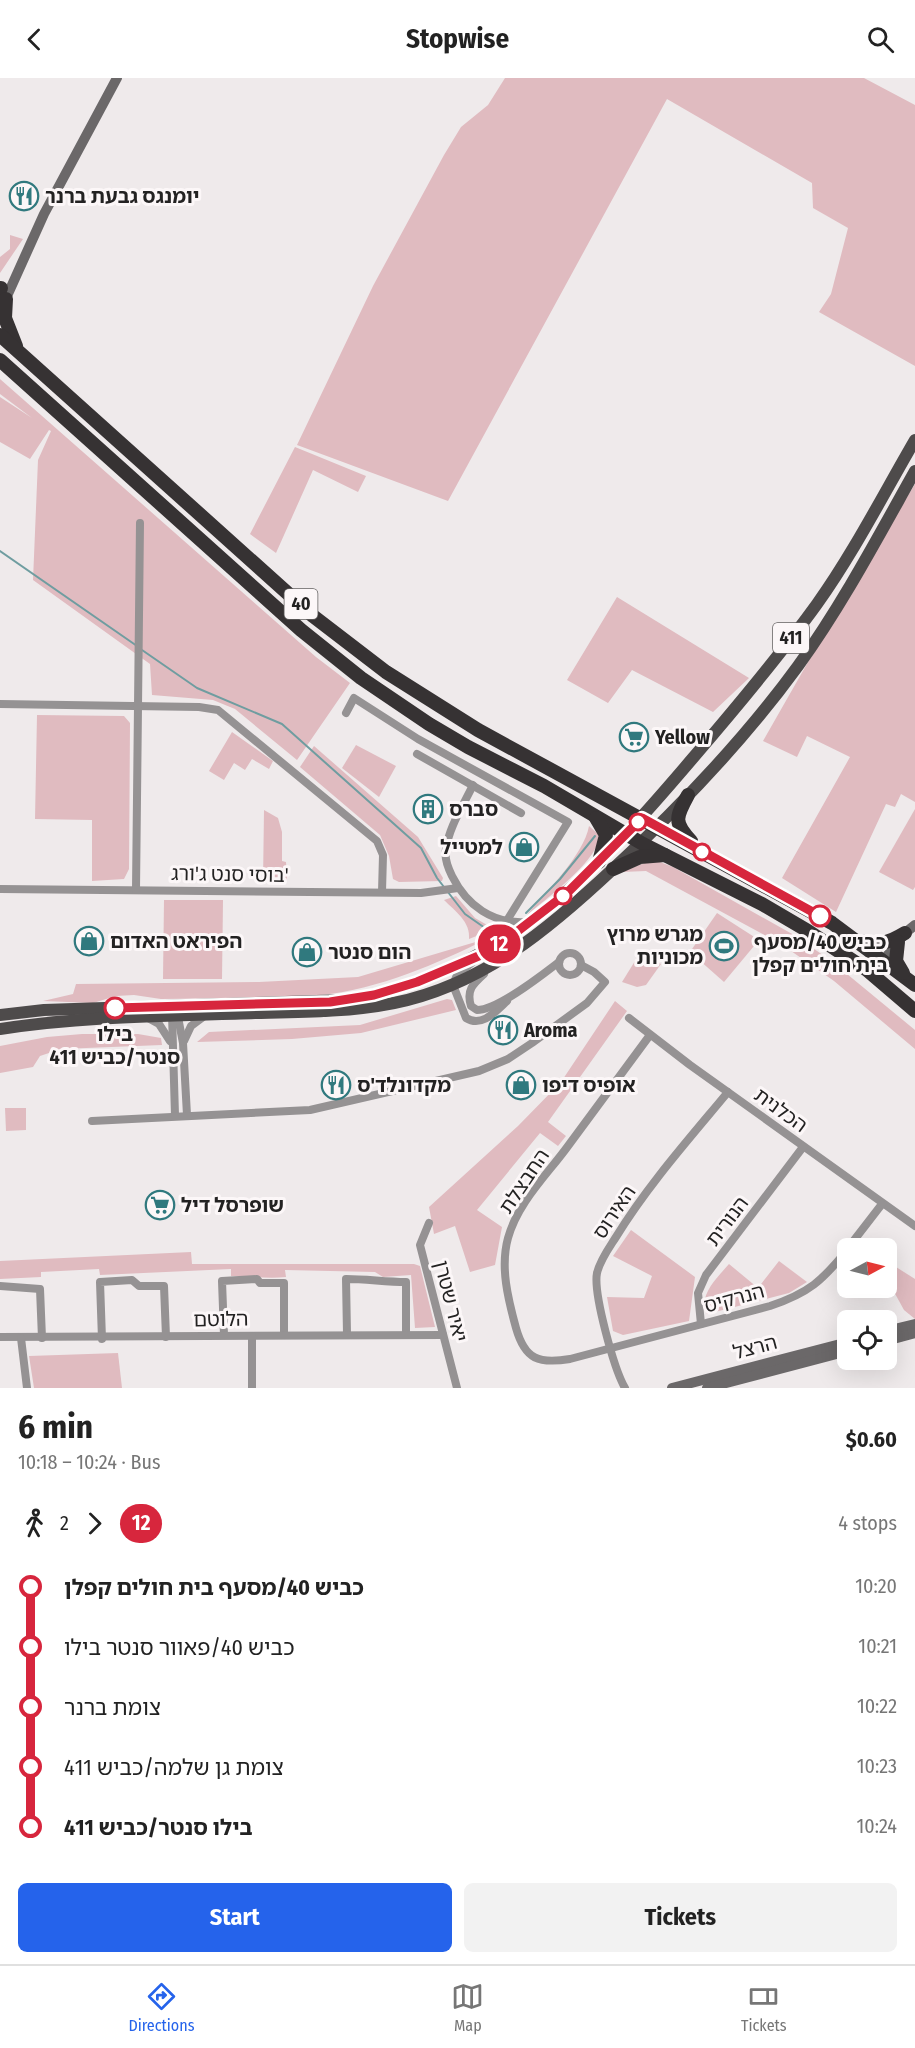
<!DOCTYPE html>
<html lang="en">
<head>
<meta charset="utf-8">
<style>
	:root { --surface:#fff; --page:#f2f2f2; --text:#222; --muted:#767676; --line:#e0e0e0; --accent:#2563eb }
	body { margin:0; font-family:"Fira Sans Condensed","Noto Sans Hebrew",sans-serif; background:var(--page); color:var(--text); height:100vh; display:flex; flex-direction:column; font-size:22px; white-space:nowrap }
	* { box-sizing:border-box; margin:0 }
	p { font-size:20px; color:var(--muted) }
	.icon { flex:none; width:33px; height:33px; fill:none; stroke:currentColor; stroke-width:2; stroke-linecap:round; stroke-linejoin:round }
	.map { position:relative; height:1310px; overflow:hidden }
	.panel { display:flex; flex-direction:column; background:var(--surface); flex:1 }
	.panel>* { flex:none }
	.badge { padding:0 12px; border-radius:20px; font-size:21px; line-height:39px }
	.needle { width:39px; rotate:83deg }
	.buttons { position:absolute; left:837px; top:1160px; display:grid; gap:12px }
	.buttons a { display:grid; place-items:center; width:60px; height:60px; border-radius:9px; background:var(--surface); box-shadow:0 6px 24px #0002; font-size:30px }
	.map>.badge { position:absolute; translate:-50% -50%; box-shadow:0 0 0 3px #fff }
	.legs { display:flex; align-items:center; gap:9px; height:66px; padding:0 18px; font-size:20px }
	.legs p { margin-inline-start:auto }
	.headline { display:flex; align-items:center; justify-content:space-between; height:102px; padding:0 18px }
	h1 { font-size:33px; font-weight:700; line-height:45px }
	.button { display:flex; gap:12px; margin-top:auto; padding:12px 18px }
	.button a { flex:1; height:69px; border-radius:9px; background:var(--accent); color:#fff; font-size:24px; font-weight:700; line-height:69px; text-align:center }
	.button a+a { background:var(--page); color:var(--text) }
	ul { padding:0 18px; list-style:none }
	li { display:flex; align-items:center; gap:21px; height:60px; font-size:22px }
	li i { display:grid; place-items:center; width:9px; height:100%; margin:0 8px; background:currentColor }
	li i::after { content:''; width:15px; height:15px; margin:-8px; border:4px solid; border-radius:50%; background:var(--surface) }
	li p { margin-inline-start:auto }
	li:first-child i { background:linear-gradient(#0000 50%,currentColor 0) }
	li:last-child i { background:linear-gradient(currentColor 50%,#0000 0) }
	header { display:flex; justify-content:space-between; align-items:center; height:78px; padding:0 18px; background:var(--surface); font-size:27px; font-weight:700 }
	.menu { display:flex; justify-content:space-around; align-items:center; height:84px; border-top:2px solid var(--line); background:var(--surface); font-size:16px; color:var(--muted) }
	.menu a { display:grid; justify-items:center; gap:3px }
	.menu .current { color:var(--accent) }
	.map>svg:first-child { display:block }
</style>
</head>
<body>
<header><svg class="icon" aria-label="back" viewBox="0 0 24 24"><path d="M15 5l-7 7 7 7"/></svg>Stopwise<svg class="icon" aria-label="search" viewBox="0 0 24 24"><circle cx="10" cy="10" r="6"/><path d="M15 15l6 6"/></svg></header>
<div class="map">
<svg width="915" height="1310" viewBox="0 0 915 1310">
	<rect width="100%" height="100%" fill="#efeaeb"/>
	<g fill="#e0bbc0">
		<path d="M505 0H864L915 27V288L819 234 831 216 848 150 813 130 812 105 667 21 448 423 297 367 373 208 444 77 461 49 488 27Z"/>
		<path d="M10 157 23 161 0 195V179L10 171Z"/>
		<path d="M0 301 316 579 350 605 297 682 235 631 213 622 152 617 150 586 33 502 38 382 51 353 49 352 30 381 0 364V319L32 340 0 316Z"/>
		<path d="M295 369 366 398 358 414 313 392 276 475 250 456Z"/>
		<path d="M915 406V724L901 716 895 729 886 726 836 834 782 800 850 679 807 658 797 679 763 663 824 556Z"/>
		<path d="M617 519 749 600 713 634 632 592 608 625 567 602Z"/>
		<path d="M37 637 124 638 130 645 129 791 124 801 92 803V742L35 741Z"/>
		<path d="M232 654 273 683 269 691 252 681 245 692 234 685 224 702 209 693Z"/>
		<path d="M356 667 396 688 379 719 342 690Z"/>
		<path d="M314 668 418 759 443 800 442 803 399 804 393 801 389 778 380 757 300 689Z"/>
		<path d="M915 731V809L913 812 879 794Z"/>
		<path d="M264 732 278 740 282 754V783L286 784 287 803 263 804Z"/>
		<path d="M589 748 598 756C605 778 542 824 526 838 545 815 584 777 589 748Z"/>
		<path d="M647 784H660L673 789 794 857 830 882 915 952V971L834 903 781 866 646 793 622 794Z"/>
		<path d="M456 818 475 840 494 851 469 861C471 844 455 833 444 822Z"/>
		<path d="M164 822H223L222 901H163Z"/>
		<path d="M717 835 759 862 724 904 690 874Z"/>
		<path d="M489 860C436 886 380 911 321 917 268 923 214 919 161 921L134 917 116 918 93 925 43 923 73 916 76 906 259 904 358 899Z"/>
		<path d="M640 875 661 886 646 907 637 909 622 904Z"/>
		<path d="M447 921 452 922 456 932 361 955 292 961 197 964 209 954 360 947Z"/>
		<path d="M615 923 627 933 548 1044 566 1058 558 1068 540 1055 477 1132 502 1149 495 1187 470 1194 455 1148 434 1156 429 1129 518 1048 561 1004Z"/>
		<path d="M82 956H138L161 960 162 967 61 971 40 978 33 989 0 995V968L47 959Z"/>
		<path d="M5 1030H26V1052L6 1053Z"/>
		<path d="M631 1152 695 1199 689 1243 623 1257 613 1253 607 1219 644 1220 652 1198 613 1178Z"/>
		<path d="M191 1174 192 1186H414L420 1188 435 1249 415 1250 411 1197 383 1199 375 1194 285 1192 286 1199C267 1201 250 1198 231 1198V1191L100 1197 99 1191 41 1194V1199L0 1201V1183Z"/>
		<path d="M779 1183 807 1204 789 1215 707 1236C697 1218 718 1199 729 1186L758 1210Z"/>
		<path d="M896 1189 915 1201V1241L904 1232 887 1201Z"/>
		<path d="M118 1275 122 1310H34L29 1278Z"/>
	</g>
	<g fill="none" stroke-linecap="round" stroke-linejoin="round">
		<g stroke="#6f9da0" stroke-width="2">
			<path d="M0 473 137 568"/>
			<path d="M142 572 197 610 282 646 421 770 437 800 465 836 485 850"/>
			<path d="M526 835 560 801 595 758"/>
		</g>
		<g stroke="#959293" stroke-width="8">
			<path d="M0 626 199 629 218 632 377 763 383 777 382 814"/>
			<path d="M346 635 354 620 418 661 568 744 506 844"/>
			<path d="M417 676 521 735"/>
			<path d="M473 707C463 728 449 749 446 771 444 780 448 790 452 798 467 828 493 846 526 844"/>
			<path d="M0 811 421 815 458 810"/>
			<path d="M136 812 140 445"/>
			<circle cx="570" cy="886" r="11"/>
			<path d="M473 884 457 897 453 907 466 940C482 950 496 933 507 923"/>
			<path d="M484 896C473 906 466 912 471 928L477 932C498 932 542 897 559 884"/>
			<path d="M177 934 183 965 187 1037"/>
			<path d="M172 936 175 1037"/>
			<path d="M148 940 159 946 170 963"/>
			<path d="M629 940 690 987 915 1148"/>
			<path d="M650 957C623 994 595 1031 568 1068 547 1097 518 1124 508 1160 500 1189 508 1221 516 1250 525 1282 539 1286 570 1281L770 1228C809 1215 822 1203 848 1171"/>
			<path d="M184 963 191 948 203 939"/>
			<path d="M92 1043 310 1032 479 993 508 981 532 965 587 925 605 904 594 894 581 887"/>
			<path d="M429 1145 420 1167 457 1310"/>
			<path d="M848 1170 882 1126"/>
			<path d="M0 1208 40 1211 42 1260"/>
			<path d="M701 1246 698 1215 706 1197 803 1069"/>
			<path d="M347 1256 346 1201C367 1201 385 1204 406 1204V1257"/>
			<path d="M224 1257 222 1203 257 1201 260 1205H284V1256"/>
			<path d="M0 1259 443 1257"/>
			<path d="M21 1260 27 1310"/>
			<path d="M102 1261 100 1204 132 1202 139 1208H164L166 1259"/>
			<path d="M252 1310V1258"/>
			<path d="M625 1310C614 1291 593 1215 597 1195 600 1182 609 1170 616 1159 648 1107 689 1061 728 1014"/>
		</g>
		<g stroke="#6b6869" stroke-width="10">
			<path d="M3 227 44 136 117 0"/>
			<path d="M872 897 905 855 915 847"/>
			<path d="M886 1253 915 1246"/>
			<path d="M886 1263 915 1255"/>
			<path d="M672 1310 848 1264"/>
			<path d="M707 1310 848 1273"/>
		</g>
		<g stroke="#4e4b4b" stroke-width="12">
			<path d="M0 937 44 932 347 922C504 895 594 796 692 681 735 631 778 580 817 526 854 474 883 417 915 362"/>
			<path d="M0 951C84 938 170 938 255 935 302 934 349 934 394 925 483 907 550 850 614 790 681 728 744 662 798 588 842 527 878 459 915 393"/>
		</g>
		<g stroke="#363233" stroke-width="14">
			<path d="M0 211 1 210"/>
			<path d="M6 221 5 240 16 268"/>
			<path d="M0 257 313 538 386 594 478 652 832 845 915 907"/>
			<path d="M0 282 301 552 361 600 429 646 468 669 544 708 643 766 762 826 808 853 867 892 915 933"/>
			<path d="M688 717C676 739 673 744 691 763"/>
			<path d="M596 740 606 757 599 784"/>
			<path d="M613 791 640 779 665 777"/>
			<path d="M862 863C880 868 890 864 905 855"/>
			<path d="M898 864 896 883 903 895"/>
		</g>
	</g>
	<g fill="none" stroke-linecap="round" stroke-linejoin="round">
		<g stroke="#fff" stroke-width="14">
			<path id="line-1" d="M115 930 330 924 374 917 417 904 481 877 514 856 567 815 642 740 820 838"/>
		</g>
		<use href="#line-1" stroke="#d7263d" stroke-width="9"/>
	</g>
	<defs>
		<g id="restaurant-ring" transform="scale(1.5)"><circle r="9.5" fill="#fcf7f8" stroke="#30797e" stroke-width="1.5"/><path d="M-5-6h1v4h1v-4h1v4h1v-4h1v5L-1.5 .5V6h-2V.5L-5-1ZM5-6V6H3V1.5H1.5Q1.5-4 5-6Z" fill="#30797e"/></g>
		<g id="supermarket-ring" transform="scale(1.5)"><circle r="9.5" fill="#fcf7f8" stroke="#30797e" stroke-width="1.5"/><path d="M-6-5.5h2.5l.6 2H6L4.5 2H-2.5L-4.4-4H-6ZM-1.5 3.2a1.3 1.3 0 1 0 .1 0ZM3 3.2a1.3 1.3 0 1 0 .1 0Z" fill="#30797e"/></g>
		<g id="building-ring" transform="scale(1.5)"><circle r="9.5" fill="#fcf7f8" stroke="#30797e" stroke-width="1.5"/><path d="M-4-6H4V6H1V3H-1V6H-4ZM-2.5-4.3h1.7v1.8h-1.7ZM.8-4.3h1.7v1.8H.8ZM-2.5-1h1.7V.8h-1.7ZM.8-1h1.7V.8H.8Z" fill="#30797e"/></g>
		<g id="shop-ring" transform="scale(1.5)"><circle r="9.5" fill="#fcf7f8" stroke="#30797e" stroke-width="1.5"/><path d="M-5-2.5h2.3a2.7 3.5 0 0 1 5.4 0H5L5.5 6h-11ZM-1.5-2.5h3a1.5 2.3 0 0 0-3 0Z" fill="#30797e"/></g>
		<g id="stadium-ring" transform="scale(1.5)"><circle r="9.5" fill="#fcf7f8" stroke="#30797e" stroke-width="1.5"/><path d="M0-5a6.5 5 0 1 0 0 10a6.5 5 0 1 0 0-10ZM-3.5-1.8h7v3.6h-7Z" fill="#30797e"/></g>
	</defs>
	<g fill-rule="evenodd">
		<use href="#restaurant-ring" x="24" y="118"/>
		<use href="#supermarket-ring" x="634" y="659"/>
		<use href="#building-ring" x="428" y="731"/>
		<use href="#shop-ring" x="524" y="769"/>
		<use href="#shop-ring" x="89" y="863"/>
		<use href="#stadium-ring" x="724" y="868"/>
		<use href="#shop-ring" x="307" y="874"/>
		<use href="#restaurant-ring" x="503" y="952"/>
		<use href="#restaurant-ring" x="336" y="1007"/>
		<use href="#shop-ring" x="521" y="1007"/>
		<use href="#supermarket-ring" x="160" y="1127"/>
	</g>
	<g fill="#fff" stroke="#d7263d" stroke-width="3">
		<circle cx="638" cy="744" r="8"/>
		<circle cx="702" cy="774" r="8"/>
		<circle cx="563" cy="818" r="8"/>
		<circle cx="820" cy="838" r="10"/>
		<circle cx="115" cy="930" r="10"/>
	</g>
	<g text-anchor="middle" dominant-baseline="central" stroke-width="6" stroke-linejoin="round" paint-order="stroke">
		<g fill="#fcf7f8" stroke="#646262" stroke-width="1.5">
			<rect x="284.5" y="511" width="33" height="30" rx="4.5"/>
			<rect x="773" y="545" width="36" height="30" rx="4.5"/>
		</g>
		<g font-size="18" font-weight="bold" fill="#232222">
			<text x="301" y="526">40</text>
			<text x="791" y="560">411</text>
		</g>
		<g font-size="20" font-weight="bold" fill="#232222" stroke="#fcf7f8" text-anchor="start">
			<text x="45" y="118">יומנגס גבעת ברנר</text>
			<text x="655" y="659">Yellow</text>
			<text x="449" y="731">סברס</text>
			<text x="503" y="769" text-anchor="end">למטייל</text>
			<text x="703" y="856" text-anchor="end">מגרש מרוץ<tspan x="703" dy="23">מכוניות</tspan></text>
			<text x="110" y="863">הפיראט האדום</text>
			<text x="328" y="874">הום סנטר</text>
			<text x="524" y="952">Aroma</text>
			<text x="357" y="1007">מקדונלד'ס</text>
			<text x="542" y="1007">אופיס דיפו</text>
			<text x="181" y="1127">שופרסל דיל</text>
		</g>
		<g font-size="20" fill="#232222" stroke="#fcf7f8">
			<text transform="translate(230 796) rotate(1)">בוסי סנט ג'ורג'</text>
			<text transform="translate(781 1032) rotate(36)">הכלנית</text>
			<text transform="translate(524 1103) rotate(-56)">החבצלת</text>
			<text transform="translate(614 1134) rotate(-56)">האירוס</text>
			<text transform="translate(727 1143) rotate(-53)">הנורית</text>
			<text transform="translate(734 1220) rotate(-15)">הנרקיס</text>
			<text transform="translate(451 1223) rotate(76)">יאיר שטרן</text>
			<text transform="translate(221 1241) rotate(-1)">הלוטם</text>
			<text transform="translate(755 1269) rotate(-15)">הרצל</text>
		</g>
		<g font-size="20" font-weight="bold" fill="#232222" stroke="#fcf7f8">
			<text x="820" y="864">כביש 40/מסעף<tspan x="820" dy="23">בית חולים קפלן</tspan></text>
			<text x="115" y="956">בילו<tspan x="115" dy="23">סנטר/כביש 411</tspan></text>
		</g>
	</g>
</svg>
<div class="buttons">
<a><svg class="needle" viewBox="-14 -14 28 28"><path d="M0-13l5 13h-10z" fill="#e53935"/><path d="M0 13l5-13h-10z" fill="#767676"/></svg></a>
<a><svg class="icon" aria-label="locate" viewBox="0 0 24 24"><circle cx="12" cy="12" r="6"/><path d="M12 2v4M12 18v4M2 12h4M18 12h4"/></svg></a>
</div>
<b class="badge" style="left:499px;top:866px;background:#d7263d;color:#fff">12</b>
</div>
<section class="panel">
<div class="headline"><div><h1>6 min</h1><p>10:18 – 10:24 · Bus</p></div><b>$0.60</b></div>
<div class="legs"><svg class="icon" aria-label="walk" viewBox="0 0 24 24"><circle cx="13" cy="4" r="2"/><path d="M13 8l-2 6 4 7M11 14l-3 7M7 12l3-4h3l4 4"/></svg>2<svg class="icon" aria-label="forward" viewBox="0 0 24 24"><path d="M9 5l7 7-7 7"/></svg><b class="badge" style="background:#d7263d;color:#fff">12</b><p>4 stops</p></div>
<ul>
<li><i style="color:#d7263d"></i><b>כביש 40/מסעף בית חולים קפלן</b><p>10:20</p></li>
<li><i style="color:#d7263d"></i><span>כביש 40/פאוור סנטר בילו</span><p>10:21</p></li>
<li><i style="color:#d7263d"></i><span>צומת ברנר</span><p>10:22</p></li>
<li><i style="color:#d7263d"></i><span>צומת גן שלמה/כביש 411</span><p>10:23</p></li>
<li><i style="color:#d7263d"></i><b>בילו סנטר/כביש 411</b><p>10:24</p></li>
</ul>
<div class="button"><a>Start</a><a>Tickets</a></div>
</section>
<nav class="menu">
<a class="current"><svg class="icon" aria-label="directions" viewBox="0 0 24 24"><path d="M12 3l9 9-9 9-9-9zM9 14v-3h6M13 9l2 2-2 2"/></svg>Directions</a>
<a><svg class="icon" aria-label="map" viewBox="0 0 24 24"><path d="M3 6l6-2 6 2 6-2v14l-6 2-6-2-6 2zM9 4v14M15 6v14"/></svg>Map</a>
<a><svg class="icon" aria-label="tickets" viewBox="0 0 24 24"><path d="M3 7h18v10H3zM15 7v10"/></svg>Tickets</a>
</nav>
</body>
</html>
